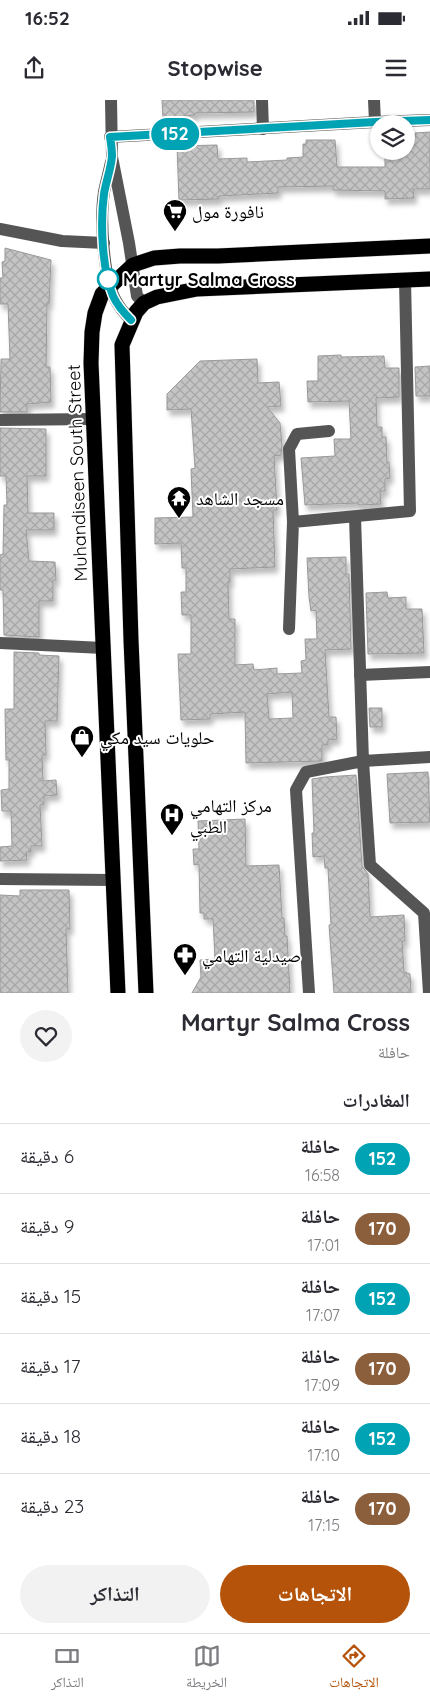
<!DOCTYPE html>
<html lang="ar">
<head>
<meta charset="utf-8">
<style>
	:root { --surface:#fff; --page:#f2f2f3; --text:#2b2b33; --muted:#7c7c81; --line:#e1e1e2; --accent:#b45309 }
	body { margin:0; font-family:Quicksand,"Noto Naskh Arabic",sans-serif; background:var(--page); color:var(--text); direction:rtl; height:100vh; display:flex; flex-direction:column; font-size:19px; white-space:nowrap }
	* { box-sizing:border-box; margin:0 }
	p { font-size:16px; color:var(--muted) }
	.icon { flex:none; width:28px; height:28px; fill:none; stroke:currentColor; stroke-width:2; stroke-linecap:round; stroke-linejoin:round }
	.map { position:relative; height:893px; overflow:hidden; direction:ltr }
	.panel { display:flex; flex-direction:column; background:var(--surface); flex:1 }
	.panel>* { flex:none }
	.badge { padding:0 10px; border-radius:16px; font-size:18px; line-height:32px }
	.fabs { position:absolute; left:370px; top:15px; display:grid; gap:10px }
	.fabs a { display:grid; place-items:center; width:45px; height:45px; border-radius:50%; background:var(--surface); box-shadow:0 1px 4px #0004; font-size:25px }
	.map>.badge { position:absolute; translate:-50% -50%; box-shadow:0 0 0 2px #fff }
	h2 { padding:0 20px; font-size:19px; line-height:45px }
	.round { display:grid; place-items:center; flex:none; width:52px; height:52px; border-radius:26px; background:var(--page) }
	.summary { display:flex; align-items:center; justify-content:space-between; height:85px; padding:0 20px }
	h1 { font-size:24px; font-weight:700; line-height:38px }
	.button { display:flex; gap:10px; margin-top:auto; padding:10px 20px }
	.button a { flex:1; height:58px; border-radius:30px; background:var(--accent); color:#fff; font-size:20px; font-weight:700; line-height:58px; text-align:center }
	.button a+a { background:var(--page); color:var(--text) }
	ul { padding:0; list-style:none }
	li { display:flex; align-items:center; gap:15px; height:70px; padding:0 20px; border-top:1px solid var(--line) }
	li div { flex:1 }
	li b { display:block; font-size:19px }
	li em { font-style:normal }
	li .badge { min-width:55px; font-weight:700; text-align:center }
	.status { display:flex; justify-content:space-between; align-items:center; height:35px; padding:0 25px; background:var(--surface); direction:ltr }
	.status svg { height:14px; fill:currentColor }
	header { display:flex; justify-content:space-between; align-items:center; height:65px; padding:0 20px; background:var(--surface); font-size:22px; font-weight:700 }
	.menu { display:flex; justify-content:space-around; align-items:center; height:70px; border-top:1px solid var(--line); background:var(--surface); font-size:14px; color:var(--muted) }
	.menu a { display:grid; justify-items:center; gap:2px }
	.menu .selected { color:var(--accent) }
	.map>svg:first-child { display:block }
</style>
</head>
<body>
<div class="status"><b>16:52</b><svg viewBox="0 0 49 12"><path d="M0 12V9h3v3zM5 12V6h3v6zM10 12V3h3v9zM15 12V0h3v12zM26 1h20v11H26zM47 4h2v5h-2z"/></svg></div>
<header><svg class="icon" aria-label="menu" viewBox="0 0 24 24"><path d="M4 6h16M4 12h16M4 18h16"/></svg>Stopwise<svg class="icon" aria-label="share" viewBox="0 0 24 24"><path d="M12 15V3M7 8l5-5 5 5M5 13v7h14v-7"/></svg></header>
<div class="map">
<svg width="430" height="893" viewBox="0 0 430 893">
	<defs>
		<pattern id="building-cross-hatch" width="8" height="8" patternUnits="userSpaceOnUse" patternTransform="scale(1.25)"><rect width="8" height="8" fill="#c4c4c4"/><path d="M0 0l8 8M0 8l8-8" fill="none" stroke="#a7a7a7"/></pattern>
		<filter id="shadow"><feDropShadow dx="3" dy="5.5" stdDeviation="2.5" flood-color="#0004"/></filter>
	</defs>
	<rect width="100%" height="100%" fill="#fff"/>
	<g fill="url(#building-cross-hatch)" stroke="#999" fill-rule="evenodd" filter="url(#shadow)">
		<path d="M162 0H254V12L195 13V15L163 18Z"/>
		<path d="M430 32V89H413L414 98 385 99V91L333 90V86L278 87V93L219 96V99L179 100 177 46 217 45 218 59 247 58V62L287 60V58L303 57V44H306V40H335L337 67H385V51H406V38H415V33Z"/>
		<path d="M5 148 51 160 49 204H47L46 267H50L51 302 27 304V312H0L1 259H10L8 204H0V178H3L2 162 5 161Z"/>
		<path d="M341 255V257L384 256 385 268H399V297L376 298 377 327H382V337H386L387 362H389L390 378 385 379V391H380L381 404 359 405 358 403 305 405 301 358 335 356 334 339H351L349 301 308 302 307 281H318V256Z"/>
		<path d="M257 259 258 283 279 282 281 306 267 307 280 323 282 346 281 355 274 356 277 410H273L275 467 230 469V482H228L229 519H235V565L253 564 254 570 277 568V574L302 573 301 561 306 560 305 539H317L316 510 311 511 309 497 307 458 346 457V474H349L351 549 325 550 329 617H336L337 639 328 640V645H322V661L246 663 245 612 210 614V619L181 620 178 554H191V515H182L181 492H186V468H182L181 443 155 444V418L193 417 191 369 195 368 191 309 167 310V294L200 261ZM292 592 293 618 269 619 267 594Z"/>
		<path d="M430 266V296H416L415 267Z"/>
		<path d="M0 328 46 329V376H27L28 413H54V430H26L29 461 55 462 56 480H53V501H39V537L4 535 3 490H0V455L3 454 4 405H7L6 376H0Z"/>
		<path d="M387 492 388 498 406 497V509H422L424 553 368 554 366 493Z"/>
		<path d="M14 552 39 553V555L59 556 57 621H45L46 655H42L43 681 56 680 57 695 44 696V704L40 705 42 746H31V752H26L27 760 0 761V747L12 746 11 711H2L1 690 9 689V660H6L5 609H14Z"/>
		<path d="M369 608H382V627H370Z"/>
		<path d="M428 672 430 722 390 723 387 674Z"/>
		<path d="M356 675 362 766 368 774 370 817 404 815 405 841H402L404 872 410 874 411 893H334L329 825H331L328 768H325L324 756 313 757 312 733H314L312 679 325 677Z"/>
		<path d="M245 719 246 766 279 765 282 818H284L285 836H287L290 893H192L201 877 200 860 215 859 213 819H204V813H200L199 764 194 765 193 749H199L198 721Z"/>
		<path d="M20 790H69L70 829H66L68 893H0V795L20 796Z"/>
	</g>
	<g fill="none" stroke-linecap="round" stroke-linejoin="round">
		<g stroke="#dbdbdb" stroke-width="16">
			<g id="highway">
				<path d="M118 893 91 263 92 232 95 213 102 194 133 165 154 158 180 156H218L430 146"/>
				<path d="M146 893 131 540 122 245 136 212 144 203 157 197 197 189 430 179"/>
			</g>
		</g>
		<g stroke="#555" stroke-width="12">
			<path d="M111 0 112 57 129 143 137 196 144 203"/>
			<path d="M262 0 263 29"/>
			<path d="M374 0 375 22"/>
			<path d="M110 37 375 22 430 20"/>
			<path d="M111 62C109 72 106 82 104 92 100 118 103 176 115 199 119 207 125 214 131 220"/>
			<path d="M0 129 62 141 104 143"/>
			<path d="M0 320 94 319"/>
			<path d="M355 417 363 661 430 657"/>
			<path d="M293 422 289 349 297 334 329 331"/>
			<path d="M289 529 293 422 410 411 405 180"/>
			<path d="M0 543 103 548"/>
			<path d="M360 575 430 572"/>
			<path d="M0 779 113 780"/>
			<path d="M309 893 296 690 306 672 363 661 370 765 424 813 429 893"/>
		</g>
		<use href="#highway" stroke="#000" stroke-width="15"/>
	</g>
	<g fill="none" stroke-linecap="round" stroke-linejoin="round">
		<g stroke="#fff" stroke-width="11">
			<path id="line" d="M131 220C124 213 117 205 113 196 102 169 100 123 104 94 106 81 111 69 112 56 112 50 111 43 110 37L375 22 430 20"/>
		</g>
		<use href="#line" stroke="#00a3b4" stroke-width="8"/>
	</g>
	<defs>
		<g id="supermarket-pin" transform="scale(1.25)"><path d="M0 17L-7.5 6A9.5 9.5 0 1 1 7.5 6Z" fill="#000" stroke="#fff"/><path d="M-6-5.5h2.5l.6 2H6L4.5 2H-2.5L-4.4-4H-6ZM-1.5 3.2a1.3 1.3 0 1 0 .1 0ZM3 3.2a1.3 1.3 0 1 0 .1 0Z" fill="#fff"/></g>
		<g id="temple-pin" transform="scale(1.25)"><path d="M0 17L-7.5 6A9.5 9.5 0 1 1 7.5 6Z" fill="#000" stroke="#fff"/><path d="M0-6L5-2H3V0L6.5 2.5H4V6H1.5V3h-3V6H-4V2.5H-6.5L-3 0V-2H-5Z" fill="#fff"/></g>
		<g id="shop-pin" transform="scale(1.25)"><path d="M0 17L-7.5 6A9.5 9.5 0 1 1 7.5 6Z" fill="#000" stroke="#fff"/><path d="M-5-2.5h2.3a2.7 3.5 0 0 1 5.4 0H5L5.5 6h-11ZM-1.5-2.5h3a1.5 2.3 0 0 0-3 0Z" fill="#fff"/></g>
		<g id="hospital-pin" transform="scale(1.25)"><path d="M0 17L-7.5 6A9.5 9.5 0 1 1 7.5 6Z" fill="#000" stroke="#fff"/><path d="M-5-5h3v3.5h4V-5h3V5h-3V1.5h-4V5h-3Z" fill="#fff"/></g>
		<g id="pharmacy-pin" transform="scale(1.25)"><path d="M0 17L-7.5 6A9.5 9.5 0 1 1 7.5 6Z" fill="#000" stroke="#fff"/><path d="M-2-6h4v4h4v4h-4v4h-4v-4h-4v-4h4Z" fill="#fff"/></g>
	</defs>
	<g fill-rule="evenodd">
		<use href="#supermarket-pin" x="175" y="111"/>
		<use href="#temple-pin" x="179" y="398"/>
		<use href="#shop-pin" x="82" y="637"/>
		<use href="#hospital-pin" x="172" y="715"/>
		<use href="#pharmacy-pin" x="185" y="855"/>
	</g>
	<circle fill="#fff" stroke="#00a3b4" stroke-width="2.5" cx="108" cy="179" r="10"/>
	<g text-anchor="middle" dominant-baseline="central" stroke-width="4" stroke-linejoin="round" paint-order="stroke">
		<g font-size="18" fill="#000" stroke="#fff" text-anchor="start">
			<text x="192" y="111">نافورة مول</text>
			<text x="196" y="398">مسجد الشاهد</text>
			<text x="100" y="637">حلويات سيد مكي</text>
			<text x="190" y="705">مركز التهامي<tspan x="190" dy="21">الطبي</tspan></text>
			<text x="202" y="855">صيدلية التهامي</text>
		</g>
		<g font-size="18" font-weight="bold" fill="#000" stroke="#fff" text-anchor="start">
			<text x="123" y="179">Martyr Salma Cross</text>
		</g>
		<g font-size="18" fill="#000" stroke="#fff">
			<text transform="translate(77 373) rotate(-92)">Muhandiseen South Street</text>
		</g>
	</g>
</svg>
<div class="fabs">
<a><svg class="icon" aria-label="layers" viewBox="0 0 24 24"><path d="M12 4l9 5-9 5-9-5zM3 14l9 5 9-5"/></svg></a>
</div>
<b class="badge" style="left:175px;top:34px;background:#00a3b4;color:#fff">152</b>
</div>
<section class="panel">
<div class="summary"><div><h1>Martyr Salma Cross</h1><p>حافلة</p></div><a class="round"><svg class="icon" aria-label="heart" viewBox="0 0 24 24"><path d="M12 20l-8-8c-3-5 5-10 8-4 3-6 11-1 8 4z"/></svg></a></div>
<h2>المغادرات</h2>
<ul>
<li><span class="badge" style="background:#00a3b4;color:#fff">152</span><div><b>حافلة</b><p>16:58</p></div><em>6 دقيقة</em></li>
<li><span class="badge" style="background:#8b5e3c;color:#fff">170</span><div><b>حافلة</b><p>17:01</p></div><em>9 دقيقة</em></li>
<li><span class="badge" style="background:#00a3b4;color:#fff">152</span><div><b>حافلة</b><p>17:07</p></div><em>15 دقيقة</em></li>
<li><span class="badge" style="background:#8b5e3c;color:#fff">170</span><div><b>حافلة</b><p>17:09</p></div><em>17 دقيقة</em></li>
<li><span class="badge" style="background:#00a3b4;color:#fff">152</span><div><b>حافلة</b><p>17:10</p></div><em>18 دقيقة</em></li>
<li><span class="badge" style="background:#8b5e3c;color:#fff">170</span><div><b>حافلة</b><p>17:15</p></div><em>23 دقيقة</em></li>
</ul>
<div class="button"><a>الاتجاهات</a><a>التذاكر</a></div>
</section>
<nav class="menu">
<a class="selected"><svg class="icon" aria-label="directions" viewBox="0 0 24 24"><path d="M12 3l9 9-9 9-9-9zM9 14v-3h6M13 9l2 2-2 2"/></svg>الاتجاهات</a>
<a><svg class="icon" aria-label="map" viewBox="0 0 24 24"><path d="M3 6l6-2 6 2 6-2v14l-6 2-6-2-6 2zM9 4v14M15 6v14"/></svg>الخريطة</a>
<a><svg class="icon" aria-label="tickets" viewBox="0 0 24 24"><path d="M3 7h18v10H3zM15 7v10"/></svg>التذاكر</a>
</nav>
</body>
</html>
